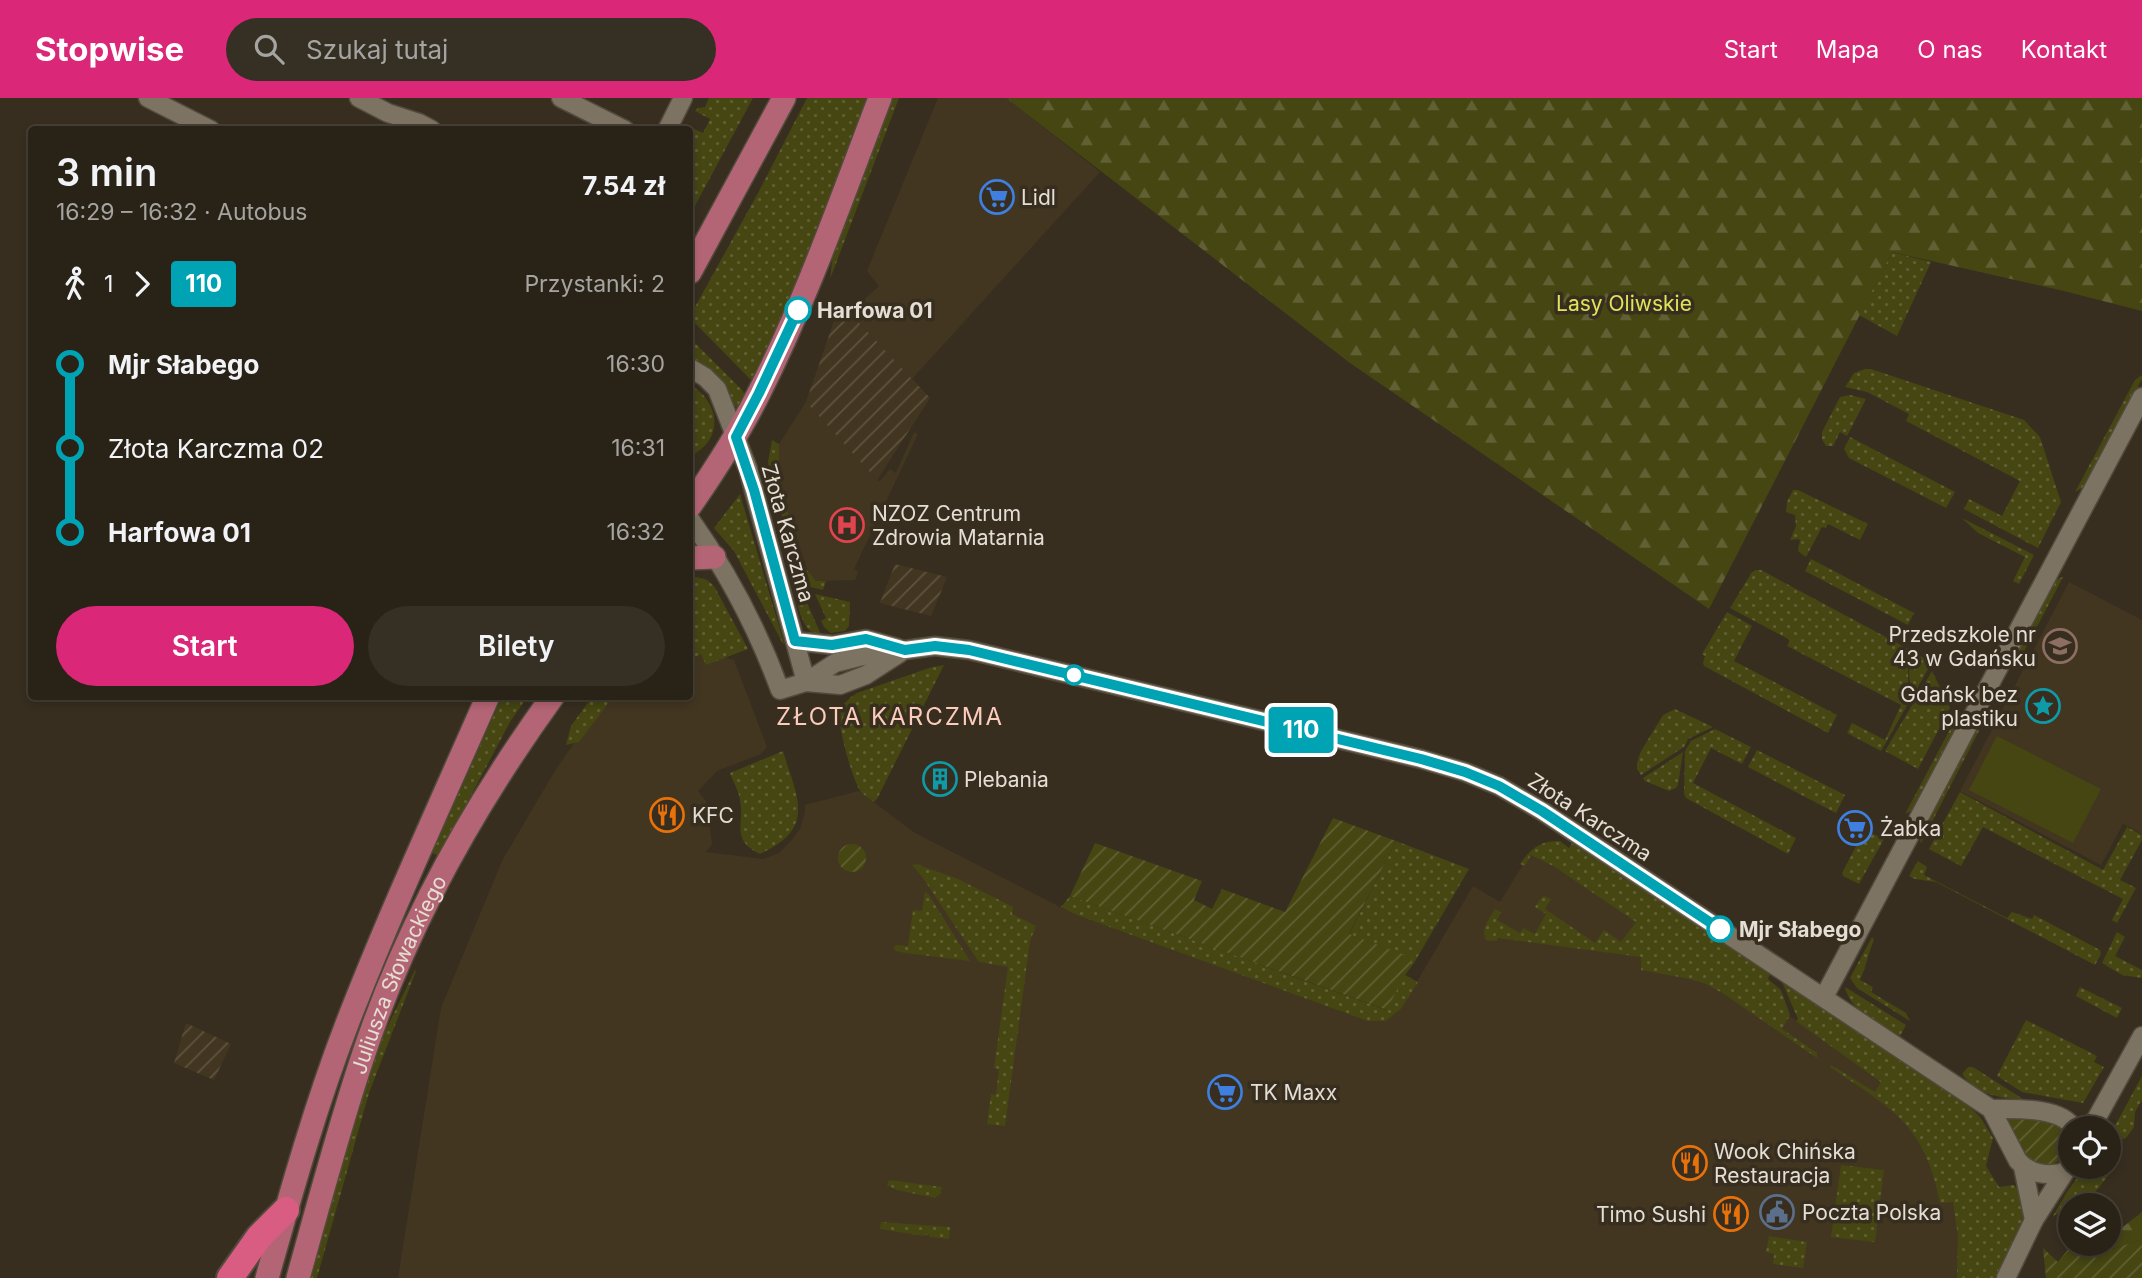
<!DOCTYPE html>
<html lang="pl">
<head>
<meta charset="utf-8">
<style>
	:root { --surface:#292217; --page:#352f24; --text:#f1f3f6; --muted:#a5a4a1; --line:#453f36; --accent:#db2777 }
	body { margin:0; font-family:Inter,sans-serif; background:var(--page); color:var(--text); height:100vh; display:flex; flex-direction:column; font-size:26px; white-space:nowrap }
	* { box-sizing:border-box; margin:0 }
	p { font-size:23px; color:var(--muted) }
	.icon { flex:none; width:38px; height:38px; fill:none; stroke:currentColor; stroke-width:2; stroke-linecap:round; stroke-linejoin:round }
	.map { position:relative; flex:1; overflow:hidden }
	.details { position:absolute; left:28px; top:28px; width:665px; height:574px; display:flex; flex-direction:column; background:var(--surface); border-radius:7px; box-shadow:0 4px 10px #0003,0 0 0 2px var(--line) }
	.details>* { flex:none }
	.badge { padding:0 14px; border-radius:5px; font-size:24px; line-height:46px }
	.fabs { position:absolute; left:2058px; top:1018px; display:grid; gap:14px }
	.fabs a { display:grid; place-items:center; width:63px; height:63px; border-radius:50%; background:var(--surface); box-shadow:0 4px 10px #0003,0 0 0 2px var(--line); font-size:35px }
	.map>.badge { position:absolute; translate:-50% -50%; box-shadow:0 0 0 4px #fff }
	.legs { display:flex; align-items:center; gap:10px; height:77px; padding:0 28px; font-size:23px }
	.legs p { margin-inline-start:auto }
	.overview { display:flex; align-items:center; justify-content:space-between; height:119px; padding:0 28px }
	h1 { font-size:38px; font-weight:600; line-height:52px }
	.cta { display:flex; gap:14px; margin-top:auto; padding:14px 28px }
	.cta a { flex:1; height:80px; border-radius:42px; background:var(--accent); color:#fff; font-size:28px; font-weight:600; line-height:80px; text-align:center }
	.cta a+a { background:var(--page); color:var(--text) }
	ul { padding:0 28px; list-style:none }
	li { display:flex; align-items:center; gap:24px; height:84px; font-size:26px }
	li i { display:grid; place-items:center; width:10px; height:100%; margin:0 9px; background:currentColor }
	li i::after { content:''; width:18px; height:18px; margin:-9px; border:5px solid; border-radius:50%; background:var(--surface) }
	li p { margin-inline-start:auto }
	li:first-child i { background:linear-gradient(#0000 50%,currentColor 0) }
	li:last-child i { background:linear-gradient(currentColor 50%,#0000 0) }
	header { display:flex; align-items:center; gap:42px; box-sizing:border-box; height:98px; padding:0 35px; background:var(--accent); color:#fff }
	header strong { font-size:33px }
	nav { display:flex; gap:38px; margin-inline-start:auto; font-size:24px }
	.search { width:490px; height:63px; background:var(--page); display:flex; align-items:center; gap:18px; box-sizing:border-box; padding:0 24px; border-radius:38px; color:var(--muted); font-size:26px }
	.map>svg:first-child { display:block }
</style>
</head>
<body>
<header>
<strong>Stopwise</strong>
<div class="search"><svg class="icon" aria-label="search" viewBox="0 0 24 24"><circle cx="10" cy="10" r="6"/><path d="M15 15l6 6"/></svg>Szukaj tutaj</div>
<nav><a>Start</a><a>Mapa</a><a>O nas</a><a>Kontakt</a></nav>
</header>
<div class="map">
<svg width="2142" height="1180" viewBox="0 0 2142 1180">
	<defs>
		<pattern id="industrial-furrows" width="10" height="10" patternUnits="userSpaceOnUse" patternTransform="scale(1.75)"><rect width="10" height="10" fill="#423621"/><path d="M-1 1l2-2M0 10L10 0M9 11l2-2" fill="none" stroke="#5d5340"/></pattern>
		<pattern id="grass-dots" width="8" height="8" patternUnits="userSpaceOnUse" patternTransform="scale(1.75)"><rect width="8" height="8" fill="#454612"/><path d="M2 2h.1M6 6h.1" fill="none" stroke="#606034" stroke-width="1.8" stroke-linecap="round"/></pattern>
		<pattern id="forest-firs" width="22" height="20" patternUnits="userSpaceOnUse" patternTransform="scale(1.75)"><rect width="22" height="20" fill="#454612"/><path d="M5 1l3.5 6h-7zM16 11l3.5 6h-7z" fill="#606034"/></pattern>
		<pattern id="garden-furrows" width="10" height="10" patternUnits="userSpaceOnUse" patternTransform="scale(1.75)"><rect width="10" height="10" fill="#454612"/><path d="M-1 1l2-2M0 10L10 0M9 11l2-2" fill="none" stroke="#606034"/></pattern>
	</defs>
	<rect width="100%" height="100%" fill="#372e1f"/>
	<g fill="#423621">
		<path d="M938 0H1006L1100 74 912 281 849 215 879 188 867 173Z"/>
		<path d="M806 304 877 382 880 383 890 371 896 375 914 334 918 336 854 471 858 474 855 482 816 483 809 477 779 385V346Z"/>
		<path d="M2069 484 2142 522V736L2123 726 2101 767 1960 693Z"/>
		<path d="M690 549 734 562 767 649 761 656 717 673 698 693 706 703 712 746 706 754 763 761 779 755 791 743 800 731 805 714V707L859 693 915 735 1074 816 1367 923H1386L1401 911 1473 788 1500 804 1530 755 1559 769 1794 921 1858 964 1923 1014 1998 1140 1978 1180H398L441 910 502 763 556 671 607 599 690 598Z"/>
	</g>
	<g fill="url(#industrial-furrows)">
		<path d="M847 212 930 300 877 382 806 304 834 223Z"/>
		<path d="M895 466 947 479 931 518 880 505Z"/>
		<path d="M186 925 231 946 214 982 174 965Z"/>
	</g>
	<g fill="url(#grass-dots)">
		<path d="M709 0H753L690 117V32L686 31 688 28 703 35 710 21 695 13 698 10 705 9Z"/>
		<path d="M807 0H868L791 200 754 283 750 281 690 220V218L758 95Z"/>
		<path d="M893 0H899L830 181 833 155Z"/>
		<path d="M1892 154 1931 164 1897 238 1859 217Z"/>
		<path d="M690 240 743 293 746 299 739 310 734 308C724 282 714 275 690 262Z"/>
		<path d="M1865 271H1871L2024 322 2040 339 2061 404 2038 450 1964 411 1969 401 2002 418 2020 383 1906 323 1909 316 1867 294 1845 289 1854 275Z"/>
		<path d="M2142 277V281L2084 389 2075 394 2135 282Z"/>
		<path d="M690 287C721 304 724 343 690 358Z"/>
		<path d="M1850 297 1866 301 1847 338 1840 334 1833 348H1826L1822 341V334L1840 299Z"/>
		<path d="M1850 339 1955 394 1946 410 1849 360 1844 351Z"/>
		<path d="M772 342 779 346V385L806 471 816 483H826L823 492 806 488 798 470 770 378 768 364Z"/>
		<path d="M1793 392H1798L1868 426 1860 442 1828 426 1826 430 1822 429 1806 459 1799 454 1798 451 1800 443 1799 441 1790 442 1796 428 1795 417 1786 414 1787 404Z"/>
		<path d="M740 396 784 545 783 546 734 453 714 430Z"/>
		<path d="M1962 420 2034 457 2019 486 2013 483 2025 459 1978 435Z"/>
		<path d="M1811 461 1914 515 1908 527 1805 473Z"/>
		<path d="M1756 472H1761L1910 552 1908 573 1909 604 1881 653 1847 635 1852 625 1885 642 1901 607 1787 548 1790 542 1730 510 1752 474Z"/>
		<path d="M791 473H793L823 541C796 532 797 497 791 473Z"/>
		<path d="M697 479 707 482 714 488 748 551 706 567 701 556 690 561V481Z"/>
		<path d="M2063 479 2019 563 2013 560 2054 482Z"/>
		<path d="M815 496 850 504 849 528 845 533 831 535 825 530 821 523 826 520Z"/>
		<path d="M1727 514 1752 528 1734 563 1837 617 1828 635 1704 568 1703 565 1705 558 1702 556Z"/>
		<path d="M1912 553 1927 562 1930 567 1911 602 1909 572Z"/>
		<path d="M944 567 877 701 874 704C870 701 864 697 861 694 853 684 837 627 840 615 843 605 849 600 857 595L929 570Z"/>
		<path d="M1932 573 1950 610 1918 671 1885 653Z"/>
		<path d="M502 599H527L510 624 439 758 432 755Z"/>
		<path d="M592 599H613L579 644 566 647 571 628Z"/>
		<path d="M1675 611 1713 629 1688 641 1684 649 1641 677 1637 671V665L1641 653 1663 617Z"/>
		<path d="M1956 620 1955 633 1915 711 1905 716Z"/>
		<path d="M1715 631 1751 649 1742 666 1711 650 1693 685 1796 740 1788 756 1686 700 1684 696 1685 653 1691 643Z"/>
		<path d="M1980 631 1921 745 1919 739 1972 637Z"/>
		<path d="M1757 652 1845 697 1836 715 1748 669Z"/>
		<path d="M783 653C797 700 817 730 760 756 730 741 745 727 740 702 739 693 733 684 730 675Z"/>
		<path d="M1683 654 1678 687 1676 690 1669 693 1645 683 1643 680Z"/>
		<path d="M1960 694 2103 772 2127 729 2142 737V742L2120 782 2136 790 2117 825 2112 822 2123 801 1983 729 1961 768 1929 751Z"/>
		<path d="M1864 733H1867L1884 741 1859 786 1843 778 1842 775Z"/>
		<path d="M1396 743 1469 771 1414 865 1405 877 1418 884 1401 911 1386 923H1367L1074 816 1061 809 1070 798 1386 912 1349 837Z"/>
		<path d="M1560 743 1569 750 1572 745 1770 876 1768 881 1781 892 1790 917 1782 931 1817 955V960L1724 896 1706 886 1690 881 1641 872V859L1498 840 1497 843 1486 842C1480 831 1490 820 1495 811L1501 814 1497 822 1520 835 1523 830 1535 836 1546 816 1535 809 1540 801 1544 798 1551 801 1545 811 1595 845 1604 832 1621 844 1636 824 1555 769 1531 757 1525 768 1520 766C1531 750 1540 743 1560 743Z"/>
		<path d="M1918 763 1927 769 1924 777 2007 820 2012 814 2032 821 2034 817 2100 852 2101 856 2095 867 1936 784 1915 781 1909 778Z"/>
		<path d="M916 766 958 781 1013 809 1012 816 1036 828 1030 843 1005 1028 987 1026 991 996 996 997 999 971 994 970 1008 869 979 864 923 780 912 767Z"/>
		<path d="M925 793 929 797 970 863 905 855 896 853 894 851 895 847 908 848 913 812 922 813Z"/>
		<path d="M2117 834 2125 839 2115 858 2142 872V880L2122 877 2102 865Z"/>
		<path d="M1872 839 1874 842C1868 856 1866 869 1860 882L1873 889 1871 894 1906 915 1910 923 1857 890 1850 880Z"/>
		<path d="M415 872 416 873 369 995 317 1180H309L358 1006 375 954Z"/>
		<path d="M1782 884 1971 1010 1981 1020 1993 1040 1986 1068 1999 1089 2014 1087C2040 1111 2008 1156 1996 1180H1957L1958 1139 1953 1104 1940 1105C1925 1026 1892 1011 1830 969L1831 967 1875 994 1881 984 1796 923 1798 921Z"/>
		<path d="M1845 889 1906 927 1900 938C1880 925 1850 914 1845 889Z"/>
		<path d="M2080 889 2122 910 2117 920 2076 898Z"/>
		<path d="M2026 922 2097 958 2094 964 2104 969 2083 1005 2022 994 1997 978Z"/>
		<path d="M1968 969H1973L2023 1001C2000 1001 1976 996 1962 976Z"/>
		<path d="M2142 978V1002L2135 1014 2134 1029 2126 1040 2119 1042 2112 1053 2115 1069 2093 1097 2053 1118 2067 1094 2085 1069H2109V1031H2107L2116 1026Z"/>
		<path d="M1841 1067 1884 1072 1875 1144 1831 1139Z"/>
		<path d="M889 1082 942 1089 940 1096 935 1100 897 1092 887 1087Z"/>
		<path d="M881 1124 950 1129 949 1141 930 1139 929 1136 924 1138 880 1131Z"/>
		<path d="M1769 1138 1807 1144 1803 1170 1773 1166 1774 1156 1766 1154Z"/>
	</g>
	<g fill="url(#forest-firs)">
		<path d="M1006 0H2142V213L2064 193 1892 154 1709 511 1350 265Z"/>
		<path d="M2142 1114V1141L2103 1154 2089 1146H2109V1140Z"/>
	</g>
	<g fill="url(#garden-furrows)">
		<path d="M1333 720 1396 743 1349 836 1413 860 1387 912 1070 798 1095 745 1202 783 1194 802 1212 811 1222 791 1285 814Z"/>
		<circle cx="852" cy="760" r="14"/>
		<path d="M2002 1018C2023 1018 2069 1015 2067 1047 2066 1057 2059 1064 2050 1069L2028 1064Z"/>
		<path d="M2142 1141V1180H2046L2043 1150 2058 1164 2071 1148V1146H2089L2104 1154Z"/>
	</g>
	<path fill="#454612" d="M1997 638 2101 691 2073 745 1969 692Z"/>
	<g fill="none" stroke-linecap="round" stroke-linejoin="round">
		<g stroke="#514a3d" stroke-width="21">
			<g id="minor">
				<path d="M148 0 211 32"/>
				<path d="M359 0 388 15 419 25 432 32"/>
				<path d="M561 0 625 32"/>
				<path d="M667 32 683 0"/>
				<path d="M690 270 705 279 717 291 748 371 806 584"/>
				<path d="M690 421C727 473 758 532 780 592L806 584 835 565 867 557 935 548 969 552 1421 661 1465 674 1499 688 1542 713 1991 1011 2018 1063C2031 1076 2045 1078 2063 1075"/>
				<path d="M795 543 833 547 866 541 898 550"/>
				<path d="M806 584 840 587 866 577 900 555"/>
				<path d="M1824 899 2142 299"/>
				<path d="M1991 1011C2013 1011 2062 1008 2074 1031"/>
				<path d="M2085 1031 2095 1023 2142 938"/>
				<path d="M2023 1069 2034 1122"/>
				<path d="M2006 1180 2034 1122 2068 1069"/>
			</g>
		</g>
		<g stroke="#514a3d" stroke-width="26">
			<g id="major">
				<path d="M690 174 784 0"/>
				<path d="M690 408C715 372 739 335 759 295 807 200 842 99 880 0"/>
				<path d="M690 460 714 459"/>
				<path d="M267 1180C291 1095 315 1009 347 926 390 815 440 707 488 598"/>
				<path id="s1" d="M298 1180C319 1105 339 1029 364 955 406 829 475 706 553 598"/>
			</g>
		</g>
		<g stroke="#514a3d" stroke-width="30">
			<path id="highway" d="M230 1180 259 1139 286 1112"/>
		</g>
		<use href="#minor" stroke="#7d7362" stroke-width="18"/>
		<use href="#major" stroke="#b46575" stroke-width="23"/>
		<use href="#highway" stroke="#d95c82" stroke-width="26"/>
	</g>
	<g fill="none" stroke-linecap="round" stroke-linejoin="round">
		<g stroke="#fff" stroke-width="16">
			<path id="line-1" d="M798 212 759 295 736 339 754 392 795 543 832 547 866 541 905 552 935 548 969 552 1421 661 1465 674 1499 688 1542 713 1720 831"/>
		</g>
		<use href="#line-1" stroke="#00a3b4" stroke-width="10"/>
	</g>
	<defs>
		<g id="supermarket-ring" transform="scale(1.75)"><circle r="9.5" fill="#372e1f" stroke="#3f7fe0" stroke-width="1.5"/><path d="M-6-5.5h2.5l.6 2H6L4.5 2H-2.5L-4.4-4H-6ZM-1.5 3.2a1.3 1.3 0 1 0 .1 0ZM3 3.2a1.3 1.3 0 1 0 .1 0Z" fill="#3f7fe0"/></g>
		<g id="hospital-ring" transform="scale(1.75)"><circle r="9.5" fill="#372e1f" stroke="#e0444e" stroke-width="1.5"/><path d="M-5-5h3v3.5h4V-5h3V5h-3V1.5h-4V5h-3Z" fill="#e0444e"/></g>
		<g id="school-ring" transform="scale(1.75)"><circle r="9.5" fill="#372e1f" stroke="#8d6e63" stroke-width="1.5"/><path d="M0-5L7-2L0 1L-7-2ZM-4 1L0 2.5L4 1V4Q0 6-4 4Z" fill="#8d6e63"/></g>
		<g id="sight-ring" transform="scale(1.75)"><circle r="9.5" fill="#372e1f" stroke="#0f9aa8" stroke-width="1.5"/><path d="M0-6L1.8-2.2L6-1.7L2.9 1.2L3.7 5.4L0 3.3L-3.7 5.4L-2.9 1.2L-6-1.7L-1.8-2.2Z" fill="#0f9aa8"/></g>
		<g id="building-ring" transform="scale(1.75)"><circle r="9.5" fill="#372e1f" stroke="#0f9aa8" stroke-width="1.5"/><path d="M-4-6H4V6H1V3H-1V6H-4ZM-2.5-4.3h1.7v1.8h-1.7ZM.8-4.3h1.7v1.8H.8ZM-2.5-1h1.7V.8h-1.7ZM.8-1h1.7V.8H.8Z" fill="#0f9aa8"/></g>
		<g id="restaurant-ring" transform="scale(1.75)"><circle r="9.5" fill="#372e1f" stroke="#e8710a" stroke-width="1.5"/><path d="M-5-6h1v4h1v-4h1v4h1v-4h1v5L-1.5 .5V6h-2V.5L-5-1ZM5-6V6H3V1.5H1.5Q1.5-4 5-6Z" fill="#e8710a"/></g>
		<g id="civic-ring" transform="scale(1.75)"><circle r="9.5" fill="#372e1f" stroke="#5c6f8a" stroke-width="1.5"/><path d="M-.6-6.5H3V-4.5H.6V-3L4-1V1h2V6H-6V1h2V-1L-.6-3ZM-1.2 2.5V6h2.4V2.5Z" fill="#5c6f8a"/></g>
	</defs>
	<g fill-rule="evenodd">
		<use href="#supermarket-ring" x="997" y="99"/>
		<use href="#hospital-ring" x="847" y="427"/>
		<use href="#school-ring" x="2060" y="548"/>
		<use href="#sight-ring" x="2043" y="608"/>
		<use href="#building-ring" x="940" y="681"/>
		<use href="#restaurant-ring" x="667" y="717"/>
		<use href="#supermarket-ring" x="1855" y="730"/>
		<use href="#supermarket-ring" x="1225" y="994"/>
		<use href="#restaurant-ring" x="1690" y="1065"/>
		<use href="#civic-ring" x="1777" y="1114"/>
		<use href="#restaurant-ring" x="1731" y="1116"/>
	</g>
	<g fill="#fff" stroke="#00a3b4" stroke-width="3.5">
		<circle cx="798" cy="212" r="12"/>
		<circle cx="1074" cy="577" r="9"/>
		<circle cx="1720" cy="831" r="12"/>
	</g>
	<g text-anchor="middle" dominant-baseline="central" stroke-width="7" stroke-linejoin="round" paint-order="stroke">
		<g font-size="21" fill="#e4ded4" stroke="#372e1f" text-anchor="start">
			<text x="1021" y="99">Lidl</text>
			<text x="872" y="415">NZOZ Centrum<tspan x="872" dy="24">Zdrowia Matarnia</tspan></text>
			<text x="2036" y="536" text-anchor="end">Przedszkole nr<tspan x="2036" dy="24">43 w Gdańsku</tspan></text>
			<text x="2018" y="596" text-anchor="end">Gdańsk bez<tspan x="2018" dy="24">plastiku</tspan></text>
			<text x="964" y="681">Plebania</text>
			<text x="692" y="717">KFC</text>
			<text x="1880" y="730">Żabka</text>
			<text x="1250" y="994">TK Maxx</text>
			<text x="1714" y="1053">Wook Chińska<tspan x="1714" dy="24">Restauracja</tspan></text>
			<text x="1802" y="1114">Poczta Polska</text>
			<text x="1706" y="1116" text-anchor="end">Timo Sushi</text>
		</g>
		<g font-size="21" fill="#e0e45b" stroke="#372e1f">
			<text x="1624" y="205">Lasy Oliwskie</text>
		</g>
		<g font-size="21" font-weight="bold" fill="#e4ded4" stroke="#372e1f" text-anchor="start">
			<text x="817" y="212">Harfowa 01</text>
			<text x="1739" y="831">Mjr Słabego</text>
		</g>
		<g font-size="21" fill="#e4ded4" stroke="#372e1f">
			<text transform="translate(788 435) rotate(74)">Złota Karczma</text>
			<text transform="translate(1590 719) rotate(33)">Złota Karczma</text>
			<text stroke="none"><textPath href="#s1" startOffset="320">Juliusza Słowackiego</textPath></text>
		</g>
		<g font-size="24" letter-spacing="2" fill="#fbcbbb" stroke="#372e1f">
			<text x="890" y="618">ZŁOTA KARCZMA</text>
		</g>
	</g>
</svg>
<div class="fabs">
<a><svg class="icon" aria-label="locate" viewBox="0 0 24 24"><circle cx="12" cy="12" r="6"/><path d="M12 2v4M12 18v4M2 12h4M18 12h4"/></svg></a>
<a><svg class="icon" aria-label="layers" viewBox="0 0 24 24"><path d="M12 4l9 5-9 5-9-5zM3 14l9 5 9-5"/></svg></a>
</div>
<b class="badge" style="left:1301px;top:632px;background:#00a3b4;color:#fff">110</b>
<section class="details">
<div class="overview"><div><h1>3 min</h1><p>16:29 – 16:32 · Autobus</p></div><b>7.54 zł</b></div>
<div class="legs"><svg class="icon" aria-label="walk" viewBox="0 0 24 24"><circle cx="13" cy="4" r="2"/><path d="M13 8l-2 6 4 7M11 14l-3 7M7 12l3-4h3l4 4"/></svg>1<svg class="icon" aria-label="forward" viewBox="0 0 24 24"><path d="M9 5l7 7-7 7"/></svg><b class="badge" style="background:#00a3b4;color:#fff">110</b><p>Przystanki: 2</p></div>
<ul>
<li><i style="color:#00a3b4"></i><b>Mjr Słabego</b><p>16:30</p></li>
<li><i style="color:#00a3b4"></i><span>Złota Karczma 02</span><p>16:31</p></li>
<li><i style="color:#00a3b4"></i><b>Harfowa 01</b><p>16:32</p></li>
</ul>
<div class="cta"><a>Start</a><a>Bilety</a></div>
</section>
</div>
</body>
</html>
